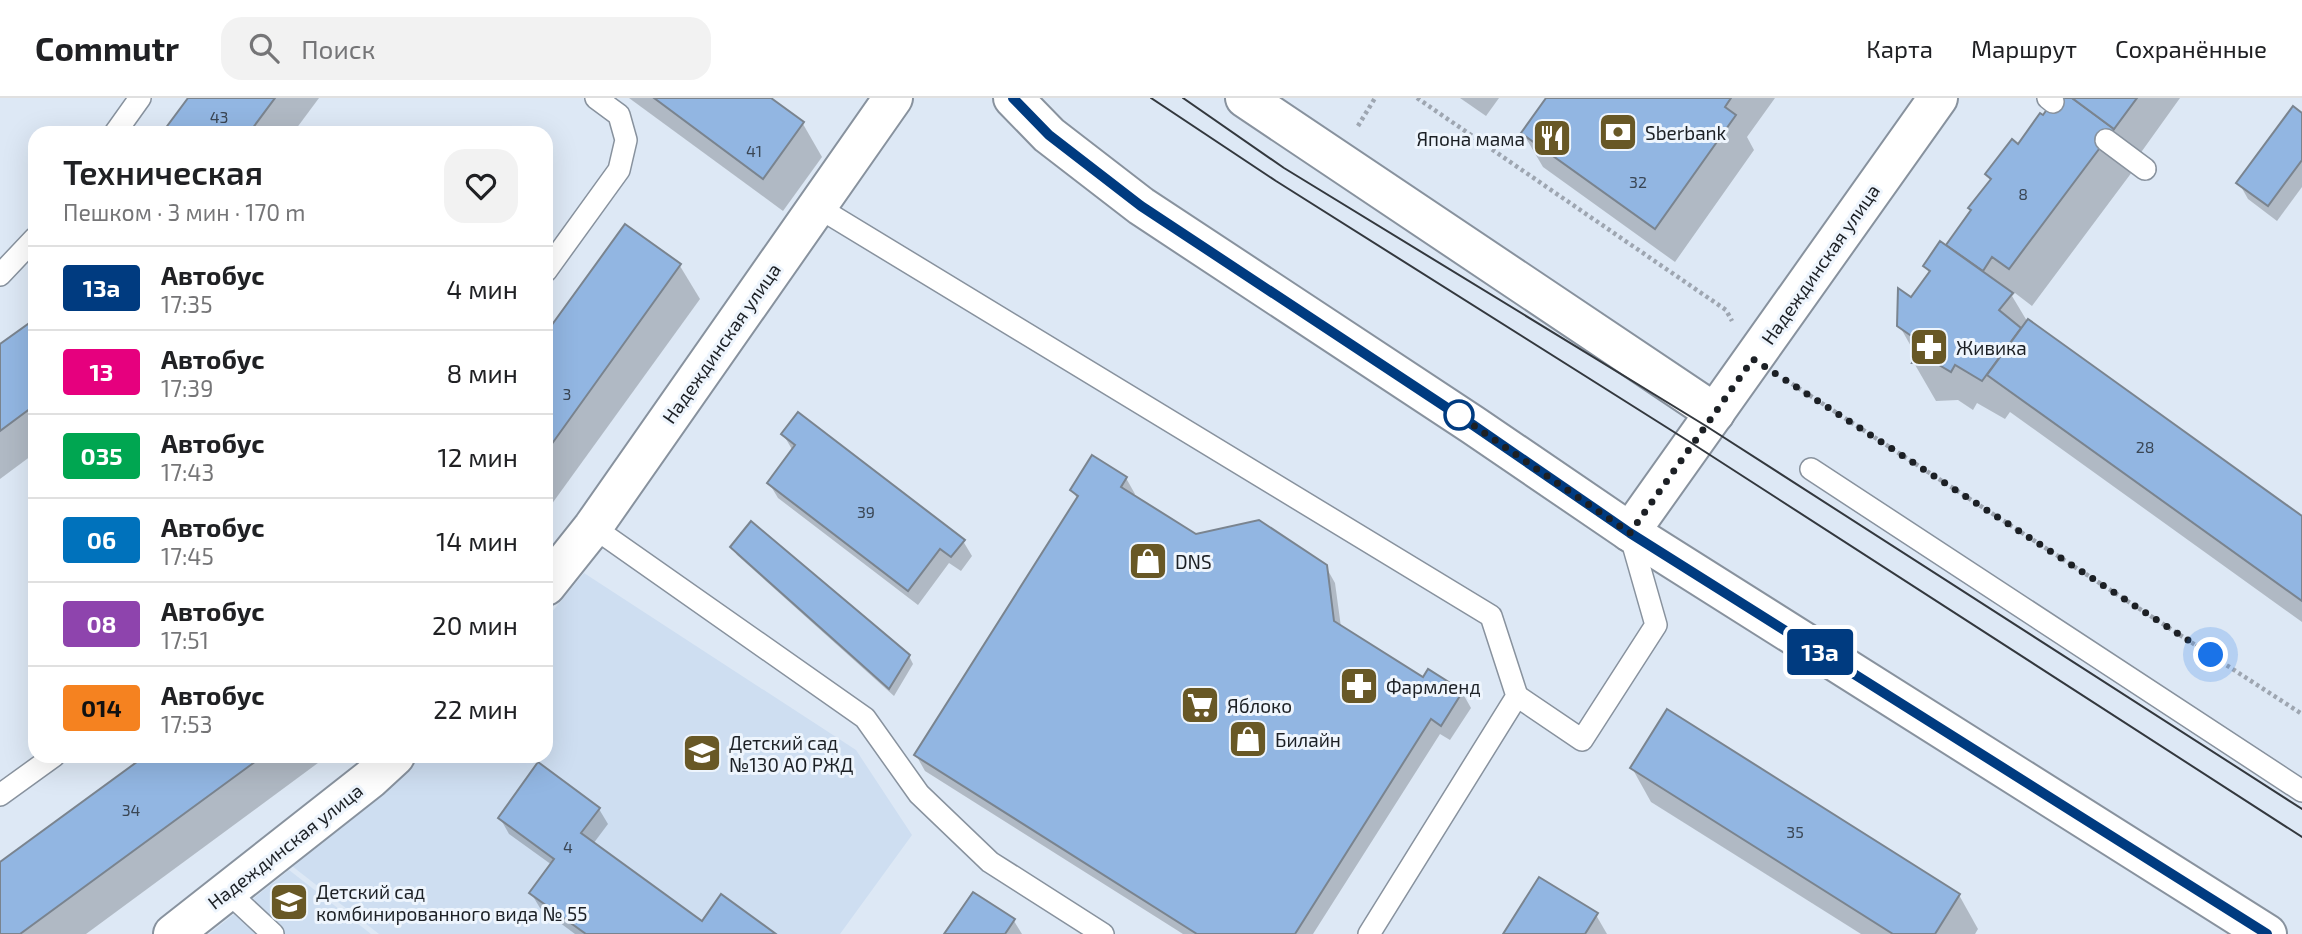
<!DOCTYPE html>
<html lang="ru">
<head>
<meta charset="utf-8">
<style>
	:root { --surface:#fff; --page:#f2f2f2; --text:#202124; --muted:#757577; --line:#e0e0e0 }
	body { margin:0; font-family:"Exo 2",sans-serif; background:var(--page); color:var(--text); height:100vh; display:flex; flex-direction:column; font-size:26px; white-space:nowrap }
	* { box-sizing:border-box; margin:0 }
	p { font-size:23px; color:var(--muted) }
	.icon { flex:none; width:38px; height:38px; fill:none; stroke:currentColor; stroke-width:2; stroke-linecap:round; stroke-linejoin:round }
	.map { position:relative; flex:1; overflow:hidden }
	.drawer { position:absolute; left:28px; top:28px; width:525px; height:637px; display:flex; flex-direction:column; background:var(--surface); border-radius:21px; box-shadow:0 7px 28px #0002 }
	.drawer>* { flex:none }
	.badge { padding:0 14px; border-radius:5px; font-size:24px; line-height:46px }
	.you { position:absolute; width:35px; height:35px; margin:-18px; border:5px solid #fff; border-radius:50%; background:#1a73e8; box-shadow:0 0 0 10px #1a73e833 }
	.map>.badge { position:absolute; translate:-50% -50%; box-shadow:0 0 0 4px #fff }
	.round { display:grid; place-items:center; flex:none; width:74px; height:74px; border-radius:21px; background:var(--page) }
	.summary { display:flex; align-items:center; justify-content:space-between; height:119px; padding:0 35px }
	h1 { font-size:33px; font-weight:600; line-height:52px }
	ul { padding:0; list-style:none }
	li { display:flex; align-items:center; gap:21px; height:84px; padding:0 35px; border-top:2px solid var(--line) }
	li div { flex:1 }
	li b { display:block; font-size:26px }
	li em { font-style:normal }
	li .badge { min-width:77px; font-weight:700; text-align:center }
	header { display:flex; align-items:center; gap:42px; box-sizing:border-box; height:98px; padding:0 35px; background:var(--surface); border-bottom:2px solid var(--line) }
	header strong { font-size:33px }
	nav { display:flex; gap:38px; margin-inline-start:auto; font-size:24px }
	.search { width:490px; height:63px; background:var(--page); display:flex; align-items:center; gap:18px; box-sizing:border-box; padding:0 24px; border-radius:21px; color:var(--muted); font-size:26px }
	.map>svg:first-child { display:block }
</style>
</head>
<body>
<header>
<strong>Commutr</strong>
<div class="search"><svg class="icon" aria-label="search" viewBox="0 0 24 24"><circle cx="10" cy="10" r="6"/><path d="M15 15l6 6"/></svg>Поиск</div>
<nav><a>Карта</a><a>Маршрут</a><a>Сохранённые</a></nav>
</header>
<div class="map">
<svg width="2302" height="836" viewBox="0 0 2302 836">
	<rect width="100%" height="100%" fill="#dde8f5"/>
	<g fill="#cedef1">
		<path d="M584 475 856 652 912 737 840 836H379L292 768 409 658H546V521Z"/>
		<path d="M289 772 371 836H209Z"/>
	</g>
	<g fill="#0003">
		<path d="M191 0H319L293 35H165Z"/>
		<path d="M629 0H768L803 26 822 59 783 113Z"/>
		<path d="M1460 0H1499L1486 18Z"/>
		<path d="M1548 0H1775L1747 39 1754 52 1675 164 1543 69 1523 35Z"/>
		<path d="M2057 0H2180L2132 67 2135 70 2032 208 2015 195 2012 198 2027 223 2302 420V524L2010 314 2005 321 1977 305 1973 312 1958 302 1936 303 1914 265 1917 259 1899 227 1911 201 1930 176 1925 168 1951 153 1948 147 1991 83 1987 76 2018 48Z"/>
		<path d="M2302 17V89L2277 123 2248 101 2239 85Z"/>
		<path d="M625 128 680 168 700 201 546 414V238Z"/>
		<path d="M35 223V355L0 381V248Z"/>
		<path d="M783 336 963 443 972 458 961 473 949 465 918 507 778 400 769 385 793 353Z"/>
		<path d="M1126 380 1135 396 1133 398 1196 438 1326 469 1335 485 1341 529 1423 582 1462 594 1471 610 1450 642 1440 636 1313 836H1183L925 673 916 657 1078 402 1072 392Z"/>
		<path d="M732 449 909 558 913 566 894 598 737 457Z"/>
		<path d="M148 658H320L322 662 86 836H0V767Z"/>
		<path d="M1632 670 1959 797 1978 831 1975 836H1861L1651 704Z"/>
		<path d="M599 711 608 726 593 746 702 825 773 836H575L540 810 531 795 552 767 509 736 500 720Z"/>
		<path d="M1596 817 1607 836H1505Z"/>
		<path d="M1014 823 1022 836H946Z"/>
	</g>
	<g fill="#92b6e2" stroke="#7a848f" stroke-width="2">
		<path d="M188 0H275L249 35H162Z"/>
		<path d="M654 0H771L804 24 763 81Z"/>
		<path d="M1546 0H1731L1725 9 1736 17 1655 131 1521 35Z"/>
		<path d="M2055 0H2072L2114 31 2009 171 1992 159 1983 173 1946 147 1971 112 1968 110 1991 81 1985 76 2012 41 2018 46 2040 15 2043 17Z"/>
		<path d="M2072 0H2137L2114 31Z"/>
		<path d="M2293 8 2302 15V62L2268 108 2236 85Z"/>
		<path d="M625 126 681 166 546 354V235Z"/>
		<path d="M1940 143 2013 195 1999 212 2021 230 1982 283 1955 267 1951 274 1934 264 1912 265 1923 246 1897 228 1898 190 1911 199 1930 173 1923 168Z"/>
		<path d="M35 221V307L0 333V246Z"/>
		<path d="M2028 221 2302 418V503L1987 277Z"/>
		<path d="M798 314 965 442 951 459 940 451 908 493 767 385 795 347 781 336Z"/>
		<path d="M1092 357 1127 379 1121 389 1196 436 1259 422 1327 467 1334 523 1423 579 1428 571 1463 593 1441 628 1431 621 1295 836H1197L914 657 1078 398 1070 392Z"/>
		<path d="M751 423 910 557 889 591 730 449Z"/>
		<path d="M1667 611 1960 796 1935 836H1893L1630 670Z"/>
		<path d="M145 658H263L20 836H0V764Z"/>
		<path d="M538 664 600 710 581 735 702 823 721 796 776 836H586L529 795 554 761 498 720Z"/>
		<path d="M1539 779 1598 815 1585 836H1503Z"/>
		<path d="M973 794 1015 821 1005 836H944Z"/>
	</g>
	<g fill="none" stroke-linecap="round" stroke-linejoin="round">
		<g stroke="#88929e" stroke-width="24">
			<g id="lane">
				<path d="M2048 0 2053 4"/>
				<path d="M115 35 140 0"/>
				<path d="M2106 42 2145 71"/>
				<path d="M816 108 1491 518 1517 598 1369 836"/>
				<path d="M546 173 619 72 626 42 619 17 596 0"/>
				<path d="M0 177 35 140"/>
				<path d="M1811 371 2302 693"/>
				<path d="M593 429 865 620 919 696 990 764 1103 836"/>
				<path d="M1517 598 1582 642 1656 527 1630 436"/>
				<path d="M0 697 54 658"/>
				<path d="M228 794 273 836"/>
			</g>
		</g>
		<g stroke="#88929e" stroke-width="42">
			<g id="street">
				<path d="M1245 0 1715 315"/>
				<path d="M1630 434 1938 0"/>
				<path d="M546 488 593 429 893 0"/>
				<path d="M173 836 370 681 395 658"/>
			</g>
		</g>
		<g stroke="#88929e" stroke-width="42">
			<path id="secondary" d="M1013 0 1049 37 1141 108 1473 327 1630 434 2267 836"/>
		</g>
		<g stroke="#9ea6b1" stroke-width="4.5" stroke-dasharray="3.5 3.5" stroke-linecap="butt">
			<path d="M1417 0 1726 212 1732 223"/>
			<path d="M1358 28 1375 0"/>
			<path d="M1786 282 2302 616"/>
		</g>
		<use href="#lane" stroke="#fff" stroke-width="21"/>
		<use href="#street" stroke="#fff" stroke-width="38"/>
		<use href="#secondary" stroke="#fff" stroke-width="38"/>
		<g stroke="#33383e" stroke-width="2">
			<path d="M1151 0 1276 83 1693 346 2302 739"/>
			<path d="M1183 0 1284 70 1706 328 2302 711"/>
		</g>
	</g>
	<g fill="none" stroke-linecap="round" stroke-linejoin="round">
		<g stroke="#fff" stroke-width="16">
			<path id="line" d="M1013 0 1049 37 1141 108 1473 327 1630 435 2267 836"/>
		</g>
		<use href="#line" stroke="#003b80" stroke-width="10"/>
		<path stroke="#1c2025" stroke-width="7" stroke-dasharray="0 12.6" d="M1459 317 1451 312 1630 435 1753 261 2211 557"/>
	</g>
	<defs>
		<g id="bank-square" transform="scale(2.0125)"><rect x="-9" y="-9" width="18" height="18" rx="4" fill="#685826" stroke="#eef5fd"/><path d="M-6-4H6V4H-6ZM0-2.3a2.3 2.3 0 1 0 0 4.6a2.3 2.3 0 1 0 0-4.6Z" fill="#fff"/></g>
		<g id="restaurant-square" transform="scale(2.0125)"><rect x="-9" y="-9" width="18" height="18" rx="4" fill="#685826" stroke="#eef5fd"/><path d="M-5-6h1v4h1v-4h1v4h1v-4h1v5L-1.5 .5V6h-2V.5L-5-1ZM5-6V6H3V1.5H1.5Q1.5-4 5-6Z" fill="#fff"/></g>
		<g id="pharmacy-square" transform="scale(2.0125)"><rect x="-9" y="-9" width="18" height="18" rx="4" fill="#685826" stroke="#eef5fd"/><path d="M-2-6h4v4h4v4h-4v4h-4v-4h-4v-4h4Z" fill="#fff"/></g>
		<g id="shop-square" transform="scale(2.0125)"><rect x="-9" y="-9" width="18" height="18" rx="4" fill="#685826" stroke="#eef5fd"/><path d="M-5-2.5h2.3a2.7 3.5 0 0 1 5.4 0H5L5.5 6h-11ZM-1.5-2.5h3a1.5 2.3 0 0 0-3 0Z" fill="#fff"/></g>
		<g id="supermarket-square" transform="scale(2.0125)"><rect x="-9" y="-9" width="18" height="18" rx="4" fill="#685826" stroke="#eef5fd"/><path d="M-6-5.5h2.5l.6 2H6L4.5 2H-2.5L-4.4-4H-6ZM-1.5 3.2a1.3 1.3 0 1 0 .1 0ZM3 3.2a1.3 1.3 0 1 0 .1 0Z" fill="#fff"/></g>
		<g id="school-square" transform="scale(2.0125)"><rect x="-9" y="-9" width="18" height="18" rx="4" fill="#685826" stroke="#eef5fd"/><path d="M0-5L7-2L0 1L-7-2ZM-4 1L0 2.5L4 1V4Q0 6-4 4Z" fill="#fff"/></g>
	</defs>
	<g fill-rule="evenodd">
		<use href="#bank-square" x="1618" y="34"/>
		<use href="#restaurant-square" x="1552" y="40"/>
		<use href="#pharmacy-square" x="1929" y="249"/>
		<use href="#shop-square" x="1148" y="463"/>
		<use href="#pharmacy-square" x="1359" y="588"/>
		<use href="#supermarket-square" x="1200" y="607"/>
		<use href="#shop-square" x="1248" y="641"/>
		<use href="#school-square" x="702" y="655"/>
		<use href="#school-square" x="289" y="804"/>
	</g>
	<circle fill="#fff" stroke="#003b80" stroke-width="3.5" cx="1459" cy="317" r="14"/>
	<g text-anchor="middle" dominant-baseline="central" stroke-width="6" stroke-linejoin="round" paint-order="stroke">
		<g font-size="16" fill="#3a4654">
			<text x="219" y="18">43</text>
			<text x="754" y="52">41</text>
			<text x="1638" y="83">32</text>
			<text x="2023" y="95">8</text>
			<text x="567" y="295">3</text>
			<text x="2145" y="348">28</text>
			<text x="866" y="413">39</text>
			<text x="131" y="711">34</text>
			<text x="1795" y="733">35</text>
			<text x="568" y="748">4</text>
		</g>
		<g font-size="19" fill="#1c2025" stroke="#eef5fd" text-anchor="start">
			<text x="1645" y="34">Sberbank</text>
			<text x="1525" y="40" text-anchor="end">Япона мама</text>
			<text x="1956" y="249">Живика</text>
			<text x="1175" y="463">DNS</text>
			<text x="1386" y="588">Фармленд</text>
			<text x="1227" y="607">Яблоко</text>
			<text x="1275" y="641">Билайн</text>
			<text x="729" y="644">Детский сад<tspan x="729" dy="22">№130 АО РЖД</tspan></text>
			<text x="316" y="793">Детский сад<tspan x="316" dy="22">комбинированного вида № 55</tspan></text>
		</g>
		<g font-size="19" fill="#1c2025" stroke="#eef5fd">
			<text transform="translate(1820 166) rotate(-55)">Надеждинская улица</text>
			<text transform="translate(721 245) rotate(-55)">Надеждинская улица</text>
			<text transform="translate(285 748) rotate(-38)">Надеждинская улица</text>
		</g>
	</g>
</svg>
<div class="you" style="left:2211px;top:557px"></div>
<b class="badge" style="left:1820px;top:554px;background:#003b80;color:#fff">13а</b>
<section class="drawer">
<div class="summary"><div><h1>Техническая</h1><p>Пешком · 3 мин · 170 m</p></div><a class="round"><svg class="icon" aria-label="heart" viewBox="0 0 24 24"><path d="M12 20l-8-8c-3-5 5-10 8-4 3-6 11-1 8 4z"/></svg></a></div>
<ul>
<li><span class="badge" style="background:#003b80;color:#fff">13а</span><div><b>Автобус</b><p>17:35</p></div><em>4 мин</em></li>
<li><span class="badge" style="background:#e6007e;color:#fff">13</span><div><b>Автобус</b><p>17:39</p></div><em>8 мин</em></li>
<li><span class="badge" style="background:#00a651;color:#fff">035</span><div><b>Автобус</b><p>17:43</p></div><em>12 мин</em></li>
<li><span class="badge" style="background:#0072bc;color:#fff">06</span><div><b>Автобус</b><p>17:45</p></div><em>14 мин</em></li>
<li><span class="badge" style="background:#8e44ad;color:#fff">08</span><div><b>Автобус</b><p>17:51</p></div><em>20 мин</em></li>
<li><span class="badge" style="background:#f58220;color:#111">014</span><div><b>Автобус</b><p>17:53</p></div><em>22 мин</em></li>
</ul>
</section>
</div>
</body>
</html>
